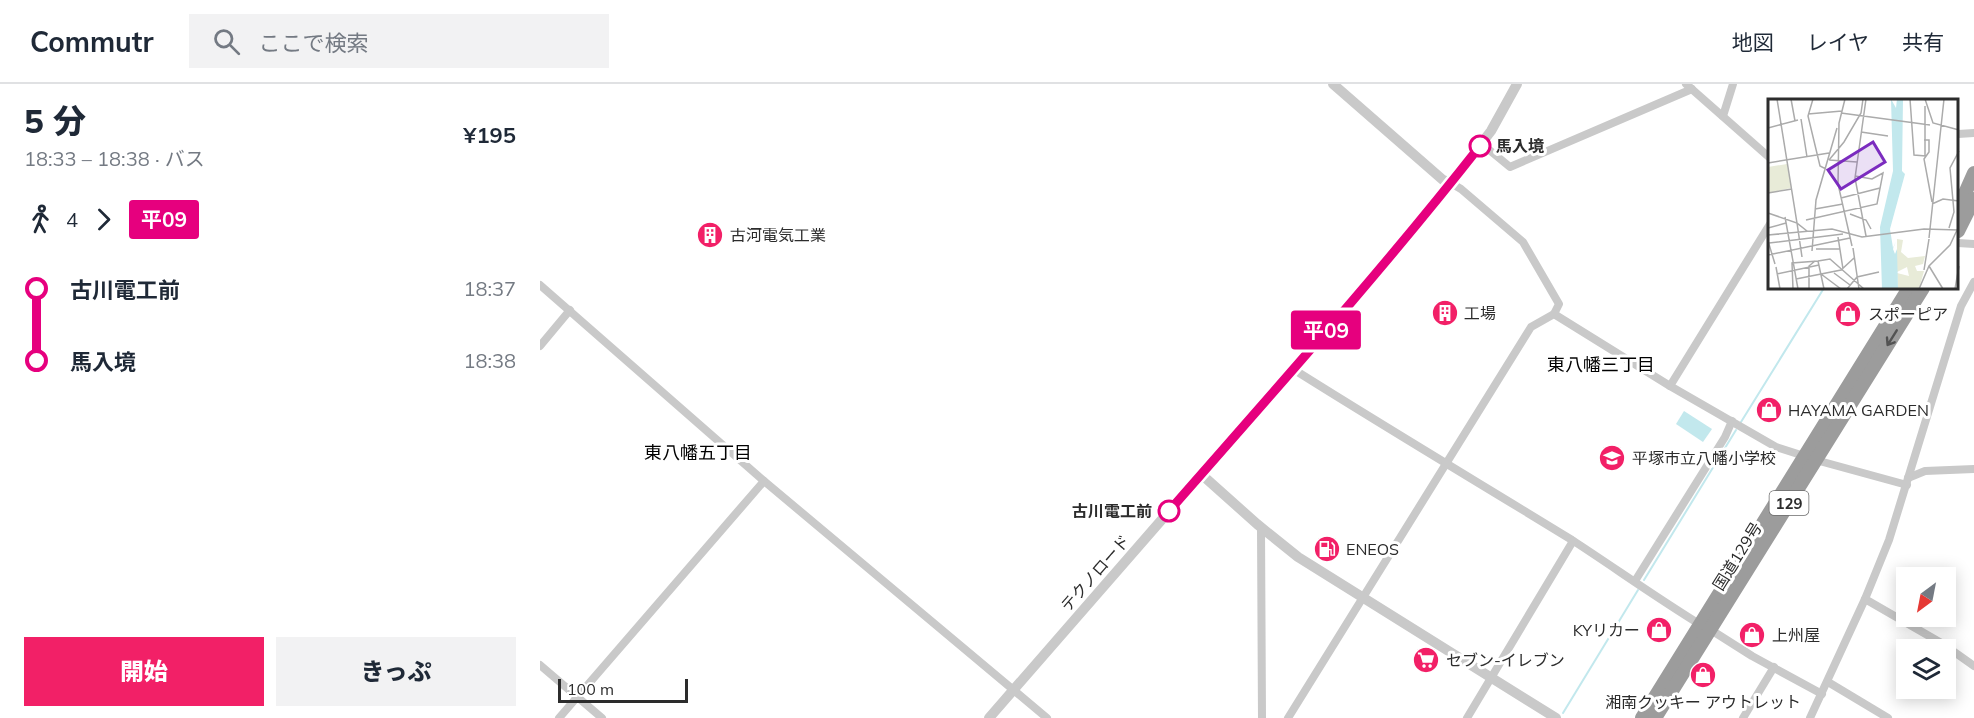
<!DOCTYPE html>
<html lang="ja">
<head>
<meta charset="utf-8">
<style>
	:root { --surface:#fff; --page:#f2f2f3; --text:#1f2937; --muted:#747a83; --line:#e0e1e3; --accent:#f22067 }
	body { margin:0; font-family:Mulish,"Noto Sans JP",sans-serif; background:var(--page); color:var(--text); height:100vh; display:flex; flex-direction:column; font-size:22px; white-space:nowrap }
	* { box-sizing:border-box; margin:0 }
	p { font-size:20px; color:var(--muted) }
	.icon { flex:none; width:33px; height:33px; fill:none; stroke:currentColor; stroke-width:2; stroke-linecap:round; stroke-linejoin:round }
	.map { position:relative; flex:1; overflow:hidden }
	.sheet { display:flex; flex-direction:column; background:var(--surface); width:540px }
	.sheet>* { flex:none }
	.badge { padding:0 12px; border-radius:4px; font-size:21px; line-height:39px }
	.needle { width:39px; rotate:212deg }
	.fabs { position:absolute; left:1356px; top:483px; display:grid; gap:12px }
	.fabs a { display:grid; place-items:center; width:60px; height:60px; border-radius:0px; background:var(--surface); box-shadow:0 3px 15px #0003; font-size:30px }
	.scale { position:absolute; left:18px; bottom:15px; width:130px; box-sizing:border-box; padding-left:6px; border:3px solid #2c2c2c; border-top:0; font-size:16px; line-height:21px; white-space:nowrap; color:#2c2c2c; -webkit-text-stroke:4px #fff; paint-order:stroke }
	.map>.badge { position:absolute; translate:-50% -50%; box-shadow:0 0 0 3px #fff }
	.legs { display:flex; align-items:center; gap:9px; height:66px; padding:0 24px; font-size:20px }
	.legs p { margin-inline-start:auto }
	.headline { display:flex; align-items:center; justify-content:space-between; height:102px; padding:0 24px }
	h1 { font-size:33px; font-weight:800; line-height:45px }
	.primary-button { display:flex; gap:12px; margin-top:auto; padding:12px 24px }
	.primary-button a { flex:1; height:69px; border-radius:0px; background:var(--accent); color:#fff; font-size:24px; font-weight:800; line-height:69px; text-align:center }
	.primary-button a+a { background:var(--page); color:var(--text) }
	ul { padding:0 24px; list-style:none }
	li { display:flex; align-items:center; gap:21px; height:72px; font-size:22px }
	li i { display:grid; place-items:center; width:9px; height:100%; margin:0 8px; background:currentColor }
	li i::after { content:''; width:15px; height:15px; margin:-8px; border:4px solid; border-radius:50%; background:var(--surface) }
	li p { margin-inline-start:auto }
	li:first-child i { background:linear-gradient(#0000 50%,currentColor 0) }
	li:last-child i { background:linear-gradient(currentColor 50%,#0000 0) }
	header { display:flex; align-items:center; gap:36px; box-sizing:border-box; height:84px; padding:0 30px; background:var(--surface); border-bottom:2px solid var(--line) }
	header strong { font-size:28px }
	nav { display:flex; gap:33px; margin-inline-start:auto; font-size:21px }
	.search { width:420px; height:54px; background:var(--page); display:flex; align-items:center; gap:15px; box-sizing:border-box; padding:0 21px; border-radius:0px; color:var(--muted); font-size:22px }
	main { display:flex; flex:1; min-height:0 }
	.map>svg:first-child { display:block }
</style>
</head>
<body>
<header>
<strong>Commutr</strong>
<div class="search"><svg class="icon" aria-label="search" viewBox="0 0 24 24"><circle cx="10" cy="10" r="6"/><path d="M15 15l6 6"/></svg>ここで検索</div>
<nav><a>地図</a><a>レイヤ</a><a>共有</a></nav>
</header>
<main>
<section class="sheet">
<div class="headline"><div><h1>5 分</h1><p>18:33 – 18:38 · バス</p></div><b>¥195</b></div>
<div class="legs"><svg class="icon" aria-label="walk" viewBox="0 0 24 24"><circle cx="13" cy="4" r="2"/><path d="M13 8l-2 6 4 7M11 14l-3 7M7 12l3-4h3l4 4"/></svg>4<svg class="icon" aria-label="forward" viewBox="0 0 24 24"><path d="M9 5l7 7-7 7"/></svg><b class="badge" style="background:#e6007e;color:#fff">平09</b></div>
<ul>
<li><i style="color:#e6007e"></i><b>古川電工前</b><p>18:37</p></li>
<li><i style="color:#e6007e"></i><b>馬入境</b><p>18:38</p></li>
</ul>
<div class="primary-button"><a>開始</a><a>きっぷ</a></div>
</section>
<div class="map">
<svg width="1434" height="634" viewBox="0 0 1434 634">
	<rect width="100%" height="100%" fill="#fff"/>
	<path fill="#c2e8ed" d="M1144 327 1172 345 1163 358 1136 340Z"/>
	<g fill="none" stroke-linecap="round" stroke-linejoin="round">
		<g stroke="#c2e8ed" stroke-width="2">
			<path d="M1201 338 1284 204"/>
			<path d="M1104 496 1196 346"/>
			<path d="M1023 629 1098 506"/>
		</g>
		<g stroke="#c9c9c9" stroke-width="8">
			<path d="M1146 0 1230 74"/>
			<path d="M1183 32 1193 0"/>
			<path d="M1418 50 1434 49"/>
			<path d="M942 60 970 83 1152 5"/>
			<path d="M911 99 921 105 983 158 1019 220 1014 230 1130 302 1236 363 1283 378 1367 401"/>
			<path d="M1418 159 1434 160"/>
			<path d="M0 201 224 397 507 634"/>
			<path d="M0 262 30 226"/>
			<path d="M753 285C845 343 939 399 1032 456 1075 484 1117 514 1161 541"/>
			<path d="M1130 302 1230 140"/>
			<path d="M1368 394 1385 387 1434 385"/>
			<path d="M721 444 722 634"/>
			<path d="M1095 497 1185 353 1192 337"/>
			<path d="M1325 515 1403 560 1434 582"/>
			<path d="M1171 546 1212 572 1282 610"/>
			<path d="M0 581 62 634"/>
			<path d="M1288 598 1348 634"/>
			<path d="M19 634 224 397"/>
			<path d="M748 634 991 243 1014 230"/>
			<path d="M927 634 1033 457"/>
			<path d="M1203 634 1234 583"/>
			<path d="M1270 634 1325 515 1349 456 1421 222 1434 198"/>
		</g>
		<g stroke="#c9c9c9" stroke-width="10">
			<path d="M793 0 903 96 911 99"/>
			<path d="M661 390 717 440 758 473 1016 634"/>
			<path d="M449 634 753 285 911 99 951 47 977 0"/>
		</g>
		<g stroke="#9c9c9c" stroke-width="14">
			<path d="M1418 125 1434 89"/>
			<path d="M1418 147 1434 115"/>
			<path d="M1102 634 1369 204"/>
			<path d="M1115 634 1383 204"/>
		</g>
	</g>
	<defs><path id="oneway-shaft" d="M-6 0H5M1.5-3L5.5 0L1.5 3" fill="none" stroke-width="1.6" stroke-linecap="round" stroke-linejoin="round" transform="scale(1.5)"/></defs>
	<use stroke="#535353" href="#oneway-shaft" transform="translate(1352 254) rotate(122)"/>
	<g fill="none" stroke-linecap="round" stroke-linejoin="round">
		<g stroke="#fff" stroke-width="14">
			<path id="line-1" d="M629 427C734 307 841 188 940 62"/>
		</g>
		<use href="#line-1" stroke="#e6007e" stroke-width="9"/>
	</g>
	<defs>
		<g id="building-disc" transform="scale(1.35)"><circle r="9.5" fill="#f22067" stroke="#fff"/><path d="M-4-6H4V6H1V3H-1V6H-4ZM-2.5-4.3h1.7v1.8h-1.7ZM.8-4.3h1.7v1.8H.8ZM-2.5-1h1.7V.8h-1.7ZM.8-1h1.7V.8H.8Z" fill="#fff"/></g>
		<g id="shop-disc" transform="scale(1.35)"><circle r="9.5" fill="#f22067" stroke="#fff"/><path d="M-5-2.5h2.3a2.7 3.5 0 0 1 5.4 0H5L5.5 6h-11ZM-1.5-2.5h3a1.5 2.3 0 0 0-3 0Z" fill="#fff"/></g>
		<g id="school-disc" transform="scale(1.35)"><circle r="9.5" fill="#f22067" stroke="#fff"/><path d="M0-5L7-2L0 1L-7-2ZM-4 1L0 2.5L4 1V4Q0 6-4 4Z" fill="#fff"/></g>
		<g id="fuel-disc" transform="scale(1.35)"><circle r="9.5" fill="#f22067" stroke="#fff"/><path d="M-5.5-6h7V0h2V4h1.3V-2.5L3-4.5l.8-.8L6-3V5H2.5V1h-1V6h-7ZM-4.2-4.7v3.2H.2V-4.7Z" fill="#fff"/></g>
		<g id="supermarket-disc" transform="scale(1.35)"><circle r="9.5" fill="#f22067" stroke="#fff"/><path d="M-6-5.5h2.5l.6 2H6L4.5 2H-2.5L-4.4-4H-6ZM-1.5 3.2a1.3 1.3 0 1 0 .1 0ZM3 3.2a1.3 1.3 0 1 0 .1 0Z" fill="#fff"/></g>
	</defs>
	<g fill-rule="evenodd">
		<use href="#building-disc" x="170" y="151"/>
		<use href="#building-disc" x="905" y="229"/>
		<use href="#shop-disc" x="1308" y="230"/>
		<use href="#shop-disc" x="1229" y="326"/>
		<use href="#school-disc" x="1072" y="374"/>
		<use href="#fuel-disc" x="787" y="465"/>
		<use href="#shop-disc" x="1119" y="546"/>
		<use href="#shop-disc" x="1212" y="551"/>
		<use href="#supermarket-disc" x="886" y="576"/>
		<use href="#shop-disc" x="1163" y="591"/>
	</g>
	<g fill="#fff" stroke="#e6007e" stroke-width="3">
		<circle cx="940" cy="62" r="10"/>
		<circle cx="629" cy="427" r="10"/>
	</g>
	<g text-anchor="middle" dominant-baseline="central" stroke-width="6" stroke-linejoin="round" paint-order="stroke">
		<rect fill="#fff" stroke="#6b6b6b" stroke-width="1.5" x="1229.5" y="407" width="39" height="24" rx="4.5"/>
		<g font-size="15" font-weight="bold" fill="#2c2c2c">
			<text x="1249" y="419">129</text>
		</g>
		<g font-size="16" font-weight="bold" fill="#2c2c2c" stroke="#fff" text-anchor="start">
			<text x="956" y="62">馬入境</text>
			<text x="612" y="427" text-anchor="end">古川電工前</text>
		</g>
		<g font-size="16" fill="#2c2c2c" stroke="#fff" text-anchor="start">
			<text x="190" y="151">古河電気工業</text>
			<text x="924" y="229">工場</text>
			<text x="1328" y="230">スポーピア</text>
			<text x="1248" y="326">HAYAMA GARDEN</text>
			<text x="1092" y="374">平塚市立八幡小学校</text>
			<text x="806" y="465">ENEOS</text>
			<text x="1100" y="546" text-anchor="end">KYリカー</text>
			<text x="1232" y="551">上州屋</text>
			<text x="906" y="576">セブン-イレブン</text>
			<text x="1163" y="618" text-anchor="middle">湘南クッキー アウトレット</text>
		</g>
		<g font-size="16" fill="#2c2c2c" stroke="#fff">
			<text transform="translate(1197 472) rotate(-58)">国道129号</text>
			<text transform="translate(555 489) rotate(-49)">テクノロード</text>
		</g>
		<g font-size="18" fill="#000" stroke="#fff">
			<text x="1061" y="280">東八幡三丁目</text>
			<text x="158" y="368">東八幡五丁目</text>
		</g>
	</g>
	<g transform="translate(1228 15)">
		<rect width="190" height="190" fill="#fff"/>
		<path d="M19 65 23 89 0 94V68ZM129 140 135 141 133 153 140 159 157 157 155 165 147 167 149 172H156L151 190H130L129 174 141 177 139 168 129 173Z" fill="#e8ebd8"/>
		<path d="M123 0 128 9 129 0H135L134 72 137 75 136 66 137 75 122 130 125 149 128 142 125 150 127 155 129 150 130 190H114L112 128 125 72Z" fill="#c2e8ed"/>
		<path fill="none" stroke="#ababab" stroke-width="1.5" d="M9 0 29 124 39 132M23 0 27 22M45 0 40 17 52 67 58 70M77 0 71 24 70 85 84 147M98 0 87 79 98 137M142 0 146 56 158 57M157 0 165 24 191 31M73 14 162 26M40 15 74 12M33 20 39 58M0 29 30 21M93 33 120 37M156 41H161V53L156 60 164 103M157 57V7M61 61 76 43 93 14 95 0M61 61 89 63M0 64 61 54M0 94 24 90M73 99 112 89M164 105 175 100 191 102M47 110 75 105M0 114 29 124 34 158M82 115 98 121 103 130M17 118 30 190M38 121 109 105 115 74 104 80 87 77M0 129 18 124M181 129 186 113 182 69 191 52M0 136 64 130 94 138 156 130 191 131M70 138 75 170M161 139 176 0M0 142 7 165M1 144 75 135M85 149 91 190M48 150H72M44 152 48 101 69 29M0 156 82 139M50 162 62 160 96 190M50 162 56 190M161 167 175 190M8 168 12 190M156 171 161 140M66 174 82 186M9 175 51 166M53 175 73 190M28 180 73 171 86 159M25 190 24 164 50 162M41 190V167L47 162M79 190 89 178 111 173M151 190 161 167 182 146 190 129M187 190 191 167"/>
		<path fill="#7b2cbf" fill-opacity="0.15" stroke="#7b2cbf" stroke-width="3" d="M105 43 117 63 73 90 60 71Z"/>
		<rect width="190" height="190" fill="none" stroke="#2c2c2c" stroke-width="3"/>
	</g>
</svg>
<div class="fabs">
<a><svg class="needle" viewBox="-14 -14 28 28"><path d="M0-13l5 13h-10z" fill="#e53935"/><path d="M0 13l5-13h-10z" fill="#747a83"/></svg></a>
<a><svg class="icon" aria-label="layers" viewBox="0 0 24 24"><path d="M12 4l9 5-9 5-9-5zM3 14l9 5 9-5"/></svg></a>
</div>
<div class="scale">100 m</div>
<b class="badge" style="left:786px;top:246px;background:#e6007e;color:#fff">平09</b>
</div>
</main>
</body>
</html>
